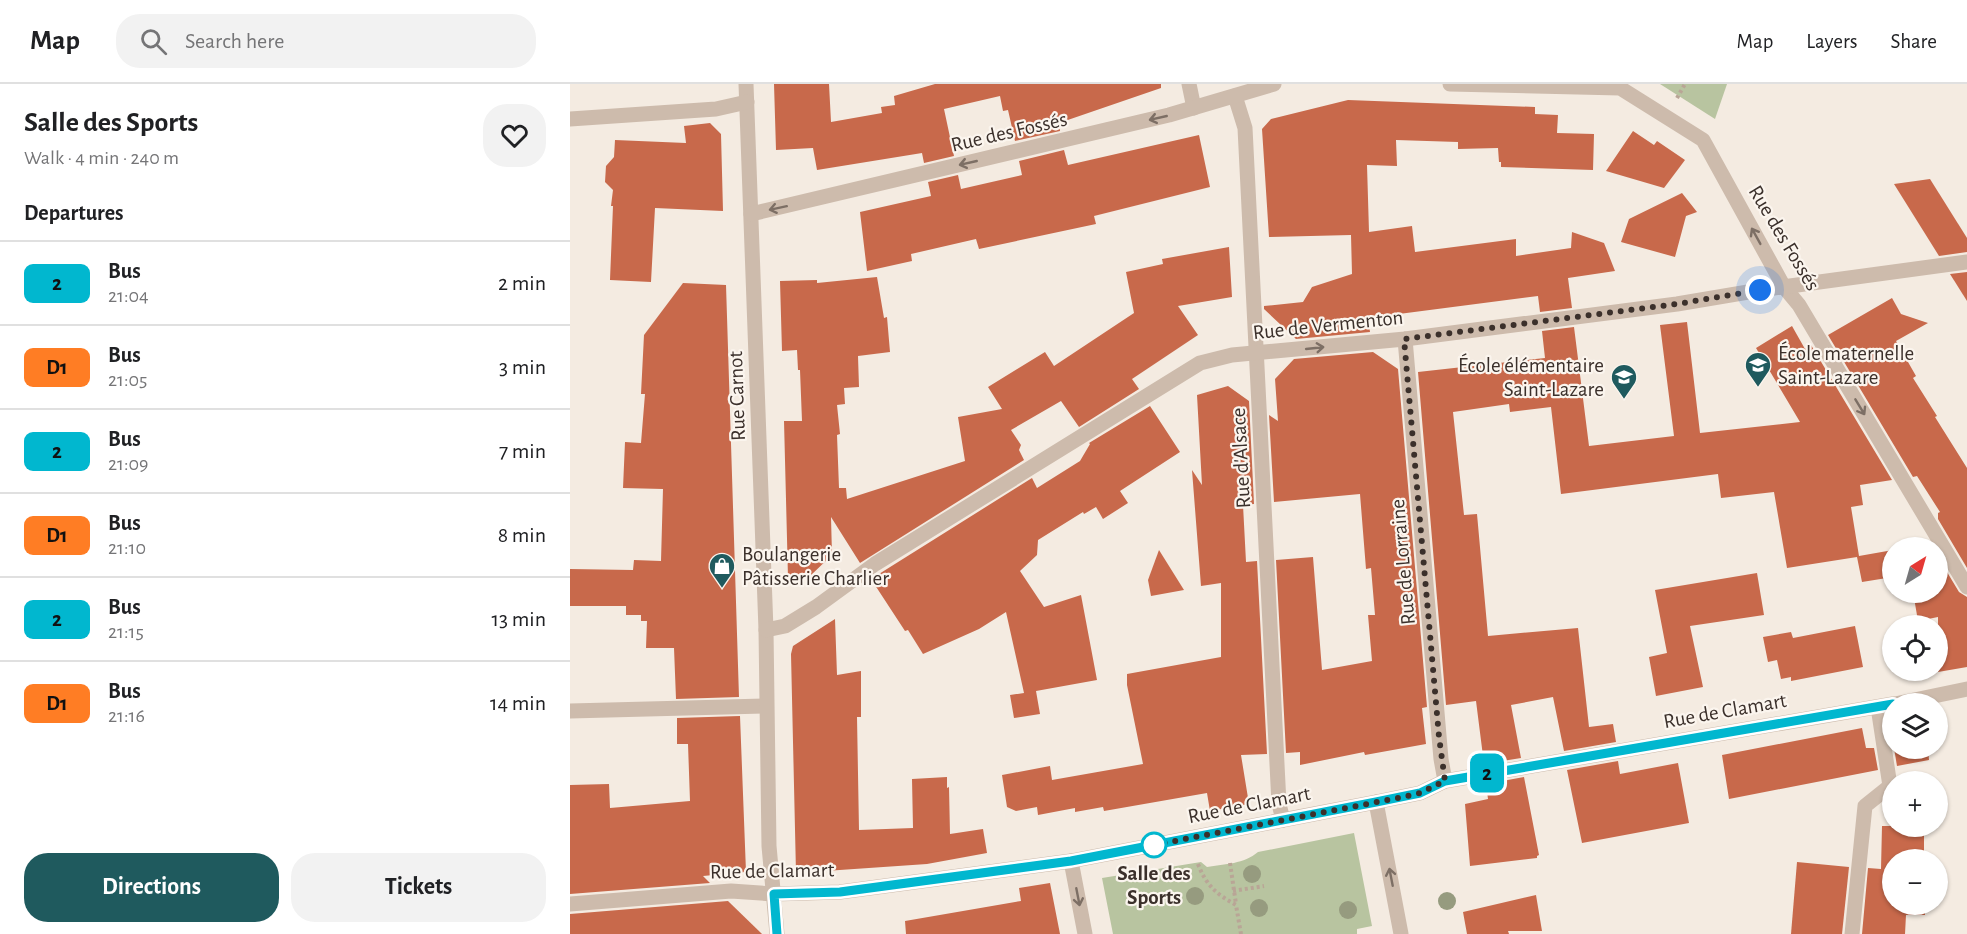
<!DOCTYPE html>
<html lang="en">
<head>
<meta charset="utf-8">
<style>
	:root { --surface:#fff; --page:#f2f2f2; --text:#202124; --muted:#757577; --line:#e0e0e0; --accent:#1f5a5e }
	body { margin:0; font-family:"Alegreya Sans",sans-serif; background:var(--page); color:var(--text); height:100vh; display:flex; flex-direction:column; font-size:22px; white-space:nowrap }
	* { box-sizing:border-box; margin:0 }
	p { font-size:20px; color:var(--muted) }
	.icon { flex:none; width:33px; height:33px; fill:none; stroke:currentColor; stroke-width:2; stroke-linecap:round; stroke-linejoin:round }
	.map { position:relative; flex:1; overflow:hidden }
	.sheet { display:flex; flex-direction:column; background:var(--surface); width:570px }
	.sheet>* { flex:none }
	.badge { padding:0 12px; border-radius:9px; font-size:21px; line-height:39px }
	.needle { width:39px; rotate:37deg }
	.buttons { position:absolute; left:1312px; top:453px; display:grid; gap:12px }
	.buttons a { display:grid; place-items:center; width:66px; height:66px; border-radius:50%; background:var(--surface); box-shadow:0 2px 4px #0004; font-size:30px }
	.you { position:absolute; width:30px; height:30px; margin:-15px; border:4px solid #fff; border-radius:50%; background:#1a73e8; box-shadow:0 0 0 9px #1a73e833 }
	.map>.badge { position:absolute; translate:-50% -50%; box-shadow:0 0 0 3px #fff }
	h2 { padding:0 24px; font-size:22px; line-height:54px }
	.round { display:grid; place-items:center; flex:none; width:63px; height:63px; border-radius:24px; background:var(--page) }
	.headline { display:flex; align-items:center; justify-content:space-between; height:102px; padding:0 24px }
	h1 { font-size:28px; font-weight:600; line-height:45px }
	.button { display:flex; gap:12px; margin-top:auto; padding:12px 24px }
	.button a { flex:1; height:69px; border-radius:24px; background:var(--accent); color:#fff; font-size:24px; font-weight:600; line-height:69px; text-align:center }
	.button a+a { background:var(--page); color:var(--text) }
	ul { padding:0; list-style:none }
	li { display:flex; align-items:center; gap:18px; height:84px; padding:0 24px; border-top:2px solid var(--line) }
	li div { flex:1 }
	li b { display:block; font-size:22px }
	li em { font-style:normal }
	li .badge { min-width:66px; font-weight:700; text-align:center }
	header { display:flex; align-items:center; gap:36px; box-sizing:border-box; height:84px; padding:0 30px; background:var(--surface); border-bottom:2px solid var(--line) }
	header strong { font-size:28px }
	nav { display:flex; gap:33px; margin-inline-start:auto; font-size:21px }
	.search { width:420px; height:54px; background:var(--page); display:flex; align-items:center; gap:15px; box-sizing:border-box; padding:0 21px; border-radius:24px; color:var(--muted); font-size:22px }
	main { display:flex; flex:1; min-height:0 }
	.map>svg:first-child { display:block }
</style>
</head>
<body>
<header>
<strong>Map</strong>
<div class="search"><svg class="icon" aria-label="search" viewBox="0 0 24 24"><circle cx="10" cy="10" r="6"/><path d="M15 15l6 6"/></svg>Search here</div>
<nav><a>Map</a><a>Layers</a><a>Share</a></nav>
</header>
<main>
<section class="sheet">
<div class="headline"><div><h1>Salle des Sports</h1><p>Walk · 4 min · 240 m</p></div><a class="round"><svg class="icon" aria-label="heart" viewBox="0 0 24 24"><path d="M12 20l-8-8c-3-5 5-10 8-4 3-6 11-1 8 4z"/></svg></a></div>
<h2>Departures</h2>
<ul>
<li><span class="badge" style="background:#01b7cf;color:#111">2</span><div><b>Bus</b><p>21:04</p></div><em>2 min</em></li>
<li><span class="badge" style="background:#ff7d24;color:#111">D1</span><div><b>Bus</b><p>21:05</p></div><em>3 min</em></li>
<li><span class="badge" style="background:#01b7cf;color:#111">2</span><div><b>Bus</b><p>21:09</p></div><em>7 min</em></li>
<li><span class="badge" style="background:#ff7d24;color:#111">D1</span><div><b>Bus</b><p>21:10</p></div><em>8 min</em></li>
<li><span class="badge" style="background:#01b7cf;color:#111">2</span><div><b>Bus</b><p>21:15</p></div><em>13 min</em></li>
<li><span class="badge" style="background:#ff7d24;color:#111">D1</span><div><b>Bus</b><p>21:16</p></div><em>14 min</em></li>
</ul>
<div class="button"><a>Directions</a><a>Tickets</a></div>
</section>
<div class="map">
<svg width="1397" height="850" viewBox="0 0 1397 850">
	<rect width="100%" height="100%" fill="#f4ebe1"/>
	<g fill="#b8c4a0">
		<path d="M1090 0H1157L1145 35Z"/>
		<path d="M784 749 802 842 787 845V850H543L532 794 631 778 637 783C655 780 674 780 688 768Z"/>
	</g>
	<g fill="#c8694b">
		<path d="M204 0H259L261 38 312 29 311 23 325 21 324 12 365 0H591V4L489 39 490 47 445 57 438 26 433 27 430 12 374 25 384 72 354 79 352 69 247 86 243 64 206 66Z"/>
		<path d="M778 16 965 23V30L988 31 987 49 1024 50 1023 86 931 83V78H929L928 64 888 65V58L826 56 827 82 797 81 799 148 842 142 845 168 946 155V172L1001 164 1002 148 1034 159 1045 187 998 194 1002 224 970 228 968 212 798 234 800 248 726 255 694 225V222L733 218 742 203 782 190 781 151 699 153 692 45 701 35Z"/>
		<path d="M140 39 151 50 153 127 85 124 81 198 40 196 43 122H41L43 106 35 98 36 82 44 73 45 56 116 59 114 42Z"/>
		<path d="M1063 47 1084 61 1087 57 1115 76 1094 104 1036 87Z"/>
		<path d="M629 51 640 103 524 132 526 140 409 165 406 155 341 170 342 177 297 187 290 128 361 112 358 98 388 91 391 105 452 91 449 77 494 66 498 81Z"/>
		<path d="M1360 95 1397 154V168L1369 172 1324 100Z"/>
		<path d="M1112 109 1127 128 1116 132 1105 173 1051 158 1059 135Z"/>
		<path d="M659 163 662 213 608 222 628 251 562 295 569 305 509 343 491 317 441 346 451 361 449 366 454 376 290 479 261 433 262 471 239 493 218 494 214 337H232L230 286H228L227 266 212 267 210 197 247 196V199L307 193 314 234 317 233 320 268 288 272 289 303 274 304 275 320 267 321 270 350 267 351 269 404H276L277 415 395 377 388 333 432 325 418 303 475 268 484 282 564 229 556 188 593 180 592 175Z"/>
		<path d="M1397 188V217L1380 190Z"/>
		<path d="M113 199 156 201 169 613 106 615 104 564H76L77 537H71V531H56V522H0V485L63 486 64 476 91 477 93 405 53 404 55 358 71 359 75 310H71L74 251Z"/>
		<path d="M1322 214 1331 230 1358 239 1326 257 1346 292 1343 294 1367 332 1365 333 1397 384V484L1368 435V429L1370 428 1347 392 1343 393 1258 251Z"/>
		<path d="M1117 238 1130 349 1230 338 1186 264 1222 242 1235 265 1241 261 1322 396 1290 401 1293 421 1281 423 1289 472 1323 466V493L1292 498 1287 473 1217 484 1204 408 1151 414 1148 390 991 410 981 323 940 328 939 320 883 328 894 431 907 430 918 552 1008 544 1019 643 1043 640 1046 658 994 667 983 613 941 621 951 674 914 680 906 617 876 621 848 288 975 274 972 247 1004 243 1019 362 1104 352 1090 241Z"/>
		<path d="M803 268 828 285 857 623 852 624 856 660 795 671 794 668 730 681V668L716 669 706 476 743 473 752 586 802 577 798 531H805L801 484 796 485 790 410 704 418 699 331 708 337 705 295 724 275Z"/>
		<path d="M658 302 679 317 684 420 673 421 676 478 687 477 697 670 671 671 679 720 640 727 637 709 534 727 533 723 505 728V724L468 731 467 723 446 727 437 723 432 691 480 682 482 696 573 680 557 601V590L651 573V499L631 502 622 386 632 401 627 311Z"/>
		<path d="M580 322 610 368 550 407 558 419 533 435 526 423 514 430 513 428 468 456 467 471 450 487 474 523 511 511 527 596 466 607 470 630 444 634 440 611 454 609 436 528 409 545 353 570 338 546 335 547 301 495 462 394 467 404 510 377 520 360 519 359Z"/>
		<path d="M589 466 614 506 581 512 578 496Z"/>
		<path d="M1368 473 1389 508 1397 513V583L1368 588V533L1348 537 1343 508H1368Z"/>
		<path d="M1187 489 1194 531 1120 542 1133 603 1086 612 1079 573 1097 569 1085 506Z"/>
		<path d="M265 535 267 591 291 587V633H287L289 746 343 744 342 695 377 693V704L379 703 380 750 413 745 417 769 357 780 226 789 221 570 223 562Z"/>
		<path d="M1285 542 1293 583 1221 597V593L1211 595 1207 576 1198 578 1193 553 1221 548 1223 554Z"/>
		<path d="M170 632 176 788 133 792 140 799 0 810V701L39 700 40 724 120 717 118 660H107V634Z"/>
		<path d="M1292 644 1296 664H1304L1308 686 1159 715 1152 671Z"/>
		<path d="M1324 664H1358L1359 676 1327 682Z"/>
		<path d="M1048 677 1050 690 1108 679 1119 739 1012 759 997 686Z"/>
		<path d="M954 693 969 771 967 772V774L900 782 895 720 918 715 916 700Z"/>
		<path d="M1312 742H1354V776H1323V820H1355V831H1336L1335 850H1292L1298 784 1311 785Z"/>
		<path d="M1227 778 1279 783 1272 850H1221Z"/>
		<path d="M480 799 490 850H336L335 837 451 817 449 804Z"/>
		<path d="M966 811 972 847H938L939 850H897L893 828Z"/>
		<path d="M158 817 192 850H0V830Z"/>
	</g>
	<g fill="none" stroke-linecap="round" stroke-linejoin="round">
		<g stroke="#b9a596" stroke-width="4" stroke-dasharray="3 3" stroke-linecap="butt">
			<path d="M1107 14 1115 0"/>
			<path d="M660 779 666 820"/>
			<path d="M628 780C636 801 646 810 666 821L671 850"/>
			<path d="M663 807 694 802"/>
		</g>
		<g stroke="#cdbbac" stroke-width="15">
			<path d="M0 627 196 622"/>
			<path d="M1282 850 1295 722 1320 702 1308 623"/>
		</g>
		<g stroke="#cdbbac" stroke-width="15">
			<path d="M176 0 196 546 199 762 207 850"/>
			<path d="M619 0 624 24"/>
			<path d="M880 0 1050 4 1133 56 1214 203 1229 221 1397 503"/>
			<path d="M665 12 675 44 709 720 713 736"/>
			<path d="M0 35 146 25 177 18"/>
			<path d="M181 130 599 31 704 0"/>
			<path d="M835 255 871 675 875 697"/>
			<path d="M196 546 215 542 246 523 305 480 630 279 662 271 835 255 1107 220 1190 206 1397 178"/>
			<path d="M1325 620 1397 605"/>
			<path d="M806 718 831 850"/>
			<path d="M501 777 515 850"/>
			<path d="M0 820 161 807 204 810 270 808 501 777 806 718 850 709 875 697 1323 620"/>
		</g>
	</g>
	<g fill="#969b7f">
		<circle cx="682" cy="790" r="9"/>
		<circle cx="625" cy="812" r="9"/>
		<circle cx="877" cy="817" r="9"/>
		<circle cx="689" cy="824" r="9"/>
		<circle cx="778" cy="826" r="9"/>
	</g>
	<defs><path id="oneway-shaft" d="M-6 0H5M1.5-3L5.5 0L1.5 3" fill="none" stroke-width="1.6" stroke-linecap="round" stroke-linejoin="round" transform="scale(1.5)"/></defs>
	<g stroke="#7d6f65">
		<use href="#oneway-shaft" transform="translate(588 34) rotate(167)"/>
		<use href="#oneway-shaft" transform="translate(398 79) rotate(167)"/>
		<use href="#oneway-shaft" transform="translate(208 124) rotate(168)"/>
		<use href="#oneway-shaft" transform="translate(1186 152) rotate(-119)"/>
		<use href="#oneway-shaft" transform="translate(745 264) rotate(-6)"/>
		<use href="#oneway-shaft" transform="translate(1290 323) rotate(59)"/>
		<use href="#oneway-shaft" transform="translate(821 793) rotate(-101)"/>
		<use href="#oneway-shaft" transform="translate(508 813) rotate(79)"/>
	</g>
	<g fill="none" stroke-linecap="round" stroke-linejoin="round">
		<g stroke="#fff" stroke-width="14">
			<path id="line" d="M207 850 204 810 270 808 501 777 806 718 850 709 875 697 1323 620"/>
		</g>
		<use href="#line" stroke="#01b7cf" stroke-width="9"/>
		<path stroke="#3b302b" stroke-width="6" stroke-dasharray="0 10.8" d="M584 761 828 714 850 709 875 697 869 653 834 255 1107 220 1190 206"/>
	</g>
	<defs>
		<g id="school-pin" transform="scale(1.35)"><path d="M0 17L-7.5 6A9.5 9.5 0 1 1 7.5 6Z" fill="#1f5a5e" stroke="#fbf5ee"/><path d="M0-5L7-2L0 1L-7-2ZM-4 1L0 2.5L4 1V4Q0 6-4 4Z" fill="#fff"/></g>
		<g id="shop-pin" transform="scale(1.35)"><path d="M0 17L-7.5 6A9.5 9.5 0 1 1 7.5 6Z" fill="#1f5a5e" stroke="#fbf5ee"/><path d="M-5-2.5h2.3a2.7 3.5 0 0 1 5.4 0H5L5.5 6h-11ZM-1.5-2.5h3a1.5 2.3 0 0 0-3 0Z" fill="#fff"/></g>
	</defs>
	<g fill-rule="evenodd">
		<use href="#school-pin" x="1188" y="281"/>
		<use href="#school-pin" x="1054" y="293"/>
		<use href="#shop-pin" x="152" y="482"/>
	</g>
	<circle fill="#fff" stroke="#01b7cf" stroke-width="3" cx="584" cy="761" r="12"/>
	<g text-anchor="middle" dominant-baseline="central" stroke-width="4.5" stroke-linejoin="round" paint-order="stroke">
		<g font-size="21" fill="#3b302b" stroke="#fbf5ee">
			<text transform="translate(439 48) rotate(-13)">Rue des Fossés</text>
			<text transform="translate(1214 154) rotate(59)">Rue des Fossés</text>
			<text transform="translate(758 241) rotate(-6)">Rue de Vermenton</text>
			<text transform="translate(167 312) rotate(-92)">Rue Carnot</text>
			<text transform="translate(671 374) rotate(-93)">Rue d'Alsace</text>
			<text transform="translate(833 478) rotate(-95)">Rue de Lorraine</text>
			<text transform="translate(1155 627) rotate(-10)">Rue de Clamart</text>
			<text transform="translate(679 721) rotate(-11)">Rue de Clamart</text>
			<text transform="translate(202 787) rotate(-1)">Rue de Clamart</text>
		</g>
		<g font-size="21" fill="#3b302b" stroke="#fbf5ee" text-anchor="start">
			<text x="1208" y="269">École maternelle<tspan x="1208" dy="24">Saint-Lazare</tspan></text>
			<text x="1034" y="281" text-anchor="end">École élémentaire<tspan x="1034" dy="24">Saint-Lazare</tspan></text>
			<text x="172" y="470">Boulangerie<tspan x="172" dy="24">Pâtisserie Charlier</tspan></text>
		</g>
		<g font-size="21" font-weight="bold" fill="#3b302b" stroke="#fbf5ee">
			<text x="584" y="789">Salle des<tspan x="584" dy="24">Sports</tspan></text>
		</g>
	</g>
</svg>
<div class="buttons">
<a><svg class="needle" viewBox="-14 -14 28 28"><path d="M0-13l5 13h-10z" fill="#e53935"/><path d="M0 13l5-13h-10z" fill="#757577"/></svg></a>
<a><svg class="icon" aria-label="locate" viewBox="0 0 24 24"><circle cx="12" cy="12" r="6"/><path d="M12 2v4M12 18v4M2 12h4M18 12h4"/></svg></a>
<a><svg class="icon" aria-label="layers" viewBox="0 0 24 24"><path d="M12 4l9 5-9 5-9-5zM3 14l9 5 9-5"/></svg></a>
<a>+</a>
<a>−</a>
</div>
<div class="you" style="left:1190px;top:206px"></div>
<b class="badge" style="left:917px;top:689px;background:#01b7cf;color:#111">2</b>
</div>
</main>
</body>
</html>
